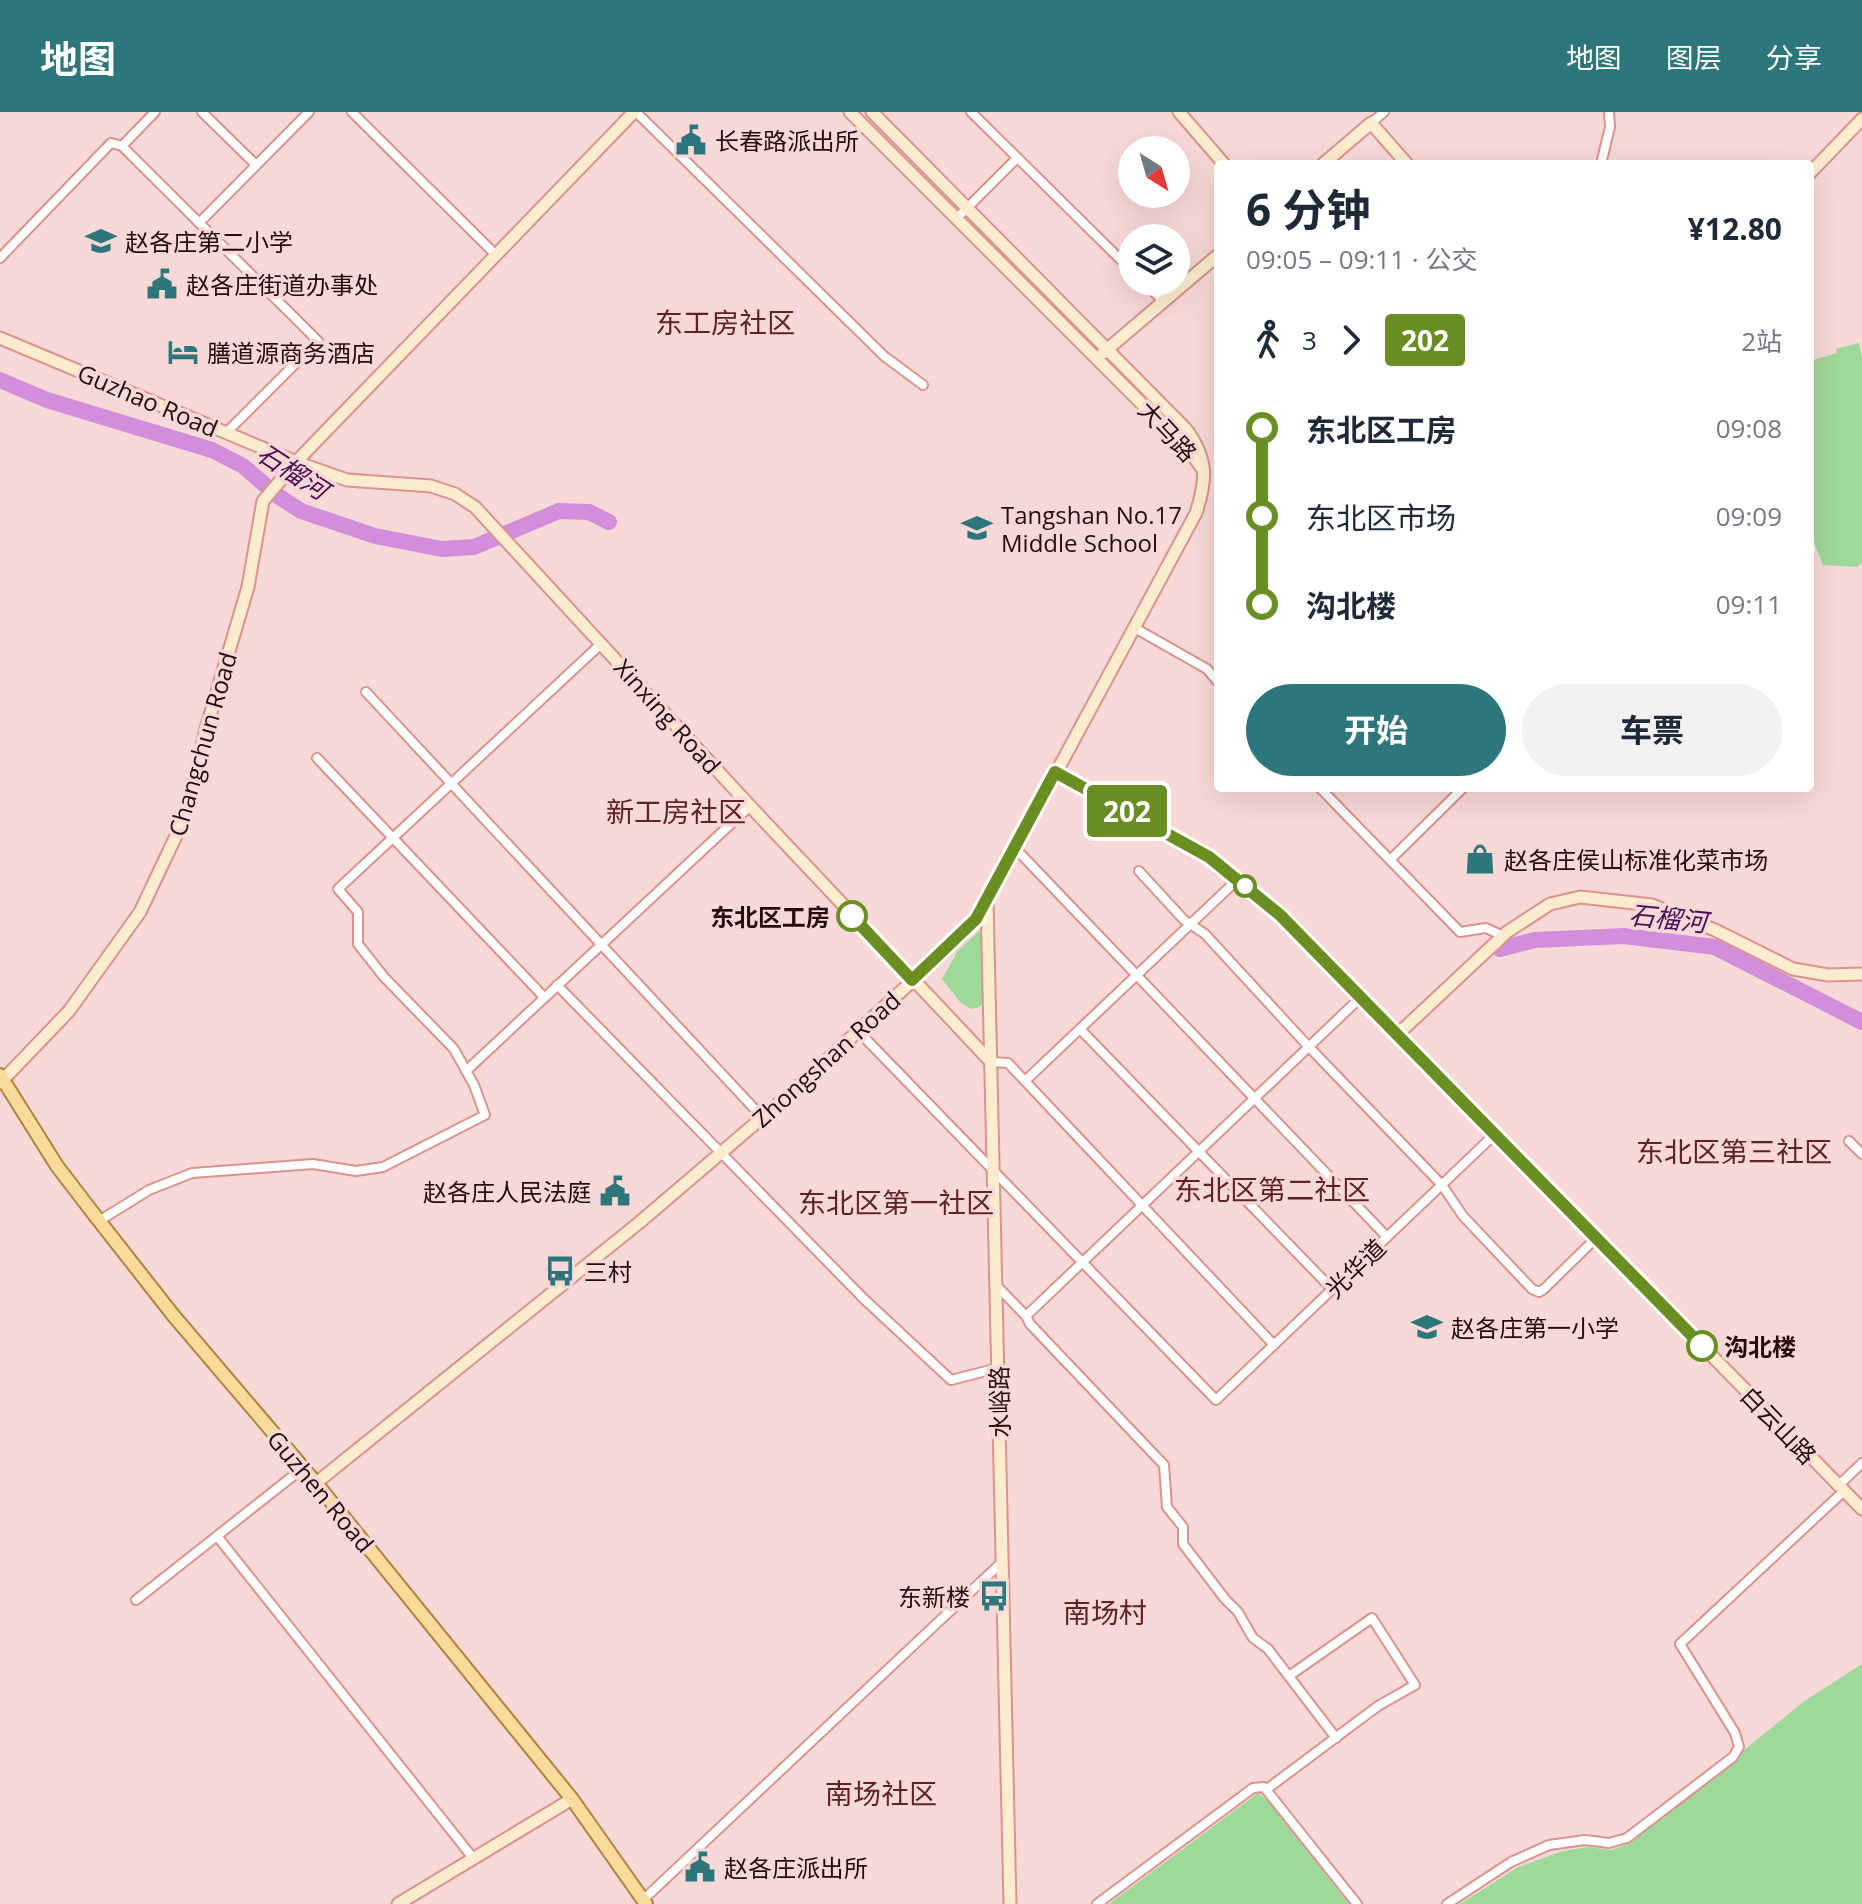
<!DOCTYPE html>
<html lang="zh">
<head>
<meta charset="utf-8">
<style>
	:root { --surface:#fff; --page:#f2f2f3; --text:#1f2937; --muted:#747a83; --accent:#2c767c }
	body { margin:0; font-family:"Open Sans","Noto Sans SC",sans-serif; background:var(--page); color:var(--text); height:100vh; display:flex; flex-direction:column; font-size:30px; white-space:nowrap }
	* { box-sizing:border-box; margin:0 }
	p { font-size:26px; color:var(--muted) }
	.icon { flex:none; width:44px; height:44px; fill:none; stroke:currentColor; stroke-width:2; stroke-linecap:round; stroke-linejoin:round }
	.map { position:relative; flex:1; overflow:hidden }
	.sheet { position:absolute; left:1214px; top:48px; width:600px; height:632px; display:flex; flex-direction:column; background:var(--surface); border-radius:8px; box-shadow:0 8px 32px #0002 }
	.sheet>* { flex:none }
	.badge { padding:0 16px; border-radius:6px; font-size:28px; line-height:52px }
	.needle { width:52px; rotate:143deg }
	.buttons { position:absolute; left:1118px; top:24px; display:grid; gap:16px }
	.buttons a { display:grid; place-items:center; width:72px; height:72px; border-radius:50%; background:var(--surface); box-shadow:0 8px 32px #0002; font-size:40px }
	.map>.badge { position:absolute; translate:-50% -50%; box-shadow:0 0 0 4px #fff }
	.legs { display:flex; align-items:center; gap:12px; height:88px; padding:0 32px; font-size:26px }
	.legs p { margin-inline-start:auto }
	.summary { display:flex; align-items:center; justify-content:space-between; height:136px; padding:0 32px }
	h1 { font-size:44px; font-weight:700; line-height:60px }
	.button { display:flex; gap:16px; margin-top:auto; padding:16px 32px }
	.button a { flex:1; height:92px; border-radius:48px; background:var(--accent); color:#fff; font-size:32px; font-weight:700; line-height:92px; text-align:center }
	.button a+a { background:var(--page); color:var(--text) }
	ul { padding:0 32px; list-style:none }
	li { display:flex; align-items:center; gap:28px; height:88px; font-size:30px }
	li i { display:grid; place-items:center; width:12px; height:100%; margin:0 10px; background:currentColor }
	li i::after { content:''; width:20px; height:20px; margin:-10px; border:6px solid; border-radius:50%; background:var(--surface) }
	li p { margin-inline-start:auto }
	li:first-child i { background:linear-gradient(#0000 50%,currentColor 0) }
	li:last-child i { background:linear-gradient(currentColor 50%,#0000 0) }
	header { display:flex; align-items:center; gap:48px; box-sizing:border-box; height:112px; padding:0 40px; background:var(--accent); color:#fff }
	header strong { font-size:38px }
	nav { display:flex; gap:44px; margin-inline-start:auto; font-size:28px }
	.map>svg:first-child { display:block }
</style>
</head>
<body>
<header>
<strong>地图</strong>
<nav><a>地图</a><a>图层</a><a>分享</a></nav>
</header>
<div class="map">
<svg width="1862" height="1792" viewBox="0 0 1862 1792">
	<rect width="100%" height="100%" fill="#f8d9d7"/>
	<g fill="#9ed999">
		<path d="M1859 231 1862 246V451L1857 455 1823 453 1810 420V249L1837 241 1836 237Z"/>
		<path d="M979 819 983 824 985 885 980 895 971 897 960 890 942 867 957 840Z"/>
		<path d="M1862 1552V1792H1460L1518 1755 1563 1739 1588 1735 1611 1738 1629 1732 1803 1590Z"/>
		<path d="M1258 1681 1267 1688 1349 1792H1109Z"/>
	</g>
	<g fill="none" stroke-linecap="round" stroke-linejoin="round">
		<g stroke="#d28edb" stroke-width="16">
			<path d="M0 268 47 288 212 338 243 354 278 384 301 399 375 424 442 437 474 435 559 399 589 400 609 410"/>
			<path d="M1500 837 1535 828 1624 824 1715 835 1862 910"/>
		</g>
		<g stroke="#db938f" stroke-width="12">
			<g id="street">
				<path d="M202 0 256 53"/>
				<path d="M352 0 496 143"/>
				<path d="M636 0 884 244 923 273"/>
				<path d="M971 0 1132 159"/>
				<path d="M1371 11 1384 0"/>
				<path d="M122 34 155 0"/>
				<path d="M1601 52 1610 15 1609 0"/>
				<path d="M957 106 1017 46"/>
				<path d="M199 111 309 0"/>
				<path d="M0 146 111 31 122 34 318 229 226 321"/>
				<path d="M1144 170 1164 190"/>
				<path d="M1133 515 1207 557 1218 570"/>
				<path d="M366 580 762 1005"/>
				<path d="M317 646 544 885"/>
				<path d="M1320 676 1460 820 1486 816 1503 824"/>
				<path d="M1015 736 1387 1125"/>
				<path d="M1390 748 1463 676"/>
				<path d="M1139 759 1184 808 1205 822 1308 934 1442 1073 1463 1104 1532 1177 1539 1180 1544 1177 1596 1126"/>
				<path d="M557 873 863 1186 951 1268 998 1256"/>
				<path d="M1080 917 1332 1177"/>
				<path d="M858 919 1216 1288 1494 1023"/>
				<path d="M991 950 1008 951 1274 1233"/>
				<path d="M466 959 750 694"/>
				<path d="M1025 969 1237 768"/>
				<path d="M1849 1029 1862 1042"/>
				<path d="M99 1109 149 1078 192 1061 313 1052 356 1059 383 1055 485 1003 474 973 454 937 384 865 358 832V800L338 777 602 531"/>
				<path d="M996 1173 1026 1204 1360 886"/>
				<path d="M1026 1204 1030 1212 1164 1353 1167 1395 1183 1415V1432L1225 1487 1238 1500 1253 1526 1268 1537 1336 1626"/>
				<path d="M1838 1374 1862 1351"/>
				<path d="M217 1424 473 1746"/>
				<path d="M136 1488 303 1356"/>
				<path d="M1267 1677 1378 1594 1415 1573 1372 1506 1289 1564"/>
				<path d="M643 1788 1002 1450"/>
				<path d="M1097 1792 1253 1676 1264 1675 1357 1792"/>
				<path d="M1447 1792 1511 1750 1549 1733 1585 1728 1609 1731 1627 1726 1733 1645 1739 1635 1735 1621 1680 1532 1844 1379"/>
			</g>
		</g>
		<g stroke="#db938f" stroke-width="15">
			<g id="secondary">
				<path d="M850 0 1191 341 1201 355"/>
				<path d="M1179 0 1224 52"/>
				<path d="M1323 52 1371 11 1407 52"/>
				<path d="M1810 61 1862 7"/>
				<path d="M0 226 296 350 347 368 431 374 455 382 475 395 750 694 991 950"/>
				<path d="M1103 241 1218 143"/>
				<path d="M1055 660 1209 745 1280 803 1862 1397"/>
				<path d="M987 789 1010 1792"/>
				<path d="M1397 923 1507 820 1550 792 1580 785 1652 793 1715 818 1793 857 1828 863 1862 862"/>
				<path d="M0 971 69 899 140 800 185 705 206 617 248 475 263 389 296 350 634 0"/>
				<path d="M316 1371 640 1110 791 981 961 824 987 789 1196 401C1207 367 1208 347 1186 317L872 0"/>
				<path d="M398 1792 572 1687"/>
			</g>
		</g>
		<g stroke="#ae833e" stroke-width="16">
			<path id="primary" d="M0 963 57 1054 93 1101 173 1203 316 1371 572 1687 646 1792"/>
		</g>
		<use href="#street" stroke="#fff" stroke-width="8"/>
		<use href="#secondary" stroke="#fdedce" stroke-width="11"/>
		<use href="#primary" stroke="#fadb9c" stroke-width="12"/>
	</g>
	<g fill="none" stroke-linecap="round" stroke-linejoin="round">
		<g stroke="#fff" stroke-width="18">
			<path id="line-1" d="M852 804 912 868 976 807 1055 660 1209 745 1280 803 1702 1234"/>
		</g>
		<use href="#line-1" stroke="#6b8e23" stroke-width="12"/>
	</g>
	<defs>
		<g id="civic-bare" transform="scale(2.4)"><path d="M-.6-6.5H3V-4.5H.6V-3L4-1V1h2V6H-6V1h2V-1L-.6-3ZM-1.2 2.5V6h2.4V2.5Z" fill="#2c767c" stroke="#f8d9d7" stroke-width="2.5" paint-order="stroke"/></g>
		<g id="school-bare" transform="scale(2.4)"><path d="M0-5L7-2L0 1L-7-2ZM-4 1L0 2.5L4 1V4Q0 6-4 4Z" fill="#2c767c" stroke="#f8d9d7" stroke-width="2.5" paint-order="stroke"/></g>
		<g id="hotel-bare" transform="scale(2.4)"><path d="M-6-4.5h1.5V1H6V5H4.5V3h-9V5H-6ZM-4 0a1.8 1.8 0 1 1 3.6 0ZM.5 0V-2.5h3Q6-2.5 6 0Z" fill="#2c767c" stroke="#f8d9d7" stroke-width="2.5" paint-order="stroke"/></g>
		<g id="shop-bare" transform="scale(2.4)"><path d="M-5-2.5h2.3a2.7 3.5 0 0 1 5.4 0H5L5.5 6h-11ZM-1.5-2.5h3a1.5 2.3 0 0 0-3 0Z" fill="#2c767c" stroke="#f8d9d7" stroke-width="2.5" paint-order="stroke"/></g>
		<g id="bus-bare" transform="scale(2.4)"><path d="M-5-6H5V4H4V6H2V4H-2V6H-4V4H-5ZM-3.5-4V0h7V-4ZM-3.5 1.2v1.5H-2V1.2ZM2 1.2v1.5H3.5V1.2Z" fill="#2c767c" stroke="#f8d9d7" stroke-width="2.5" paint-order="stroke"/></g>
	</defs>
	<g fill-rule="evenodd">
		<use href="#civic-bare" x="691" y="28"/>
		<use href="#school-bare" x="101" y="129"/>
		<use href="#civic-bare" x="162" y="172"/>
		<use href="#hotel-bare" x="183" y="240"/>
		<use href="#school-bare" x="977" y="416"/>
		<use href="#shop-bare" x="1480" y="747"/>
		<use href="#civic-bare" x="615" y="1079"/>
		<use href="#bus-bare" x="560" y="1159"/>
		<use href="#school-bare" x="1427" y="1215"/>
		<use href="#bus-bare" x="994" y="1484"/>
		<use href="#civic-bare" x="700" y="1755"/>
	</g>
	<g fill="#fff" stroke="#6b8e23" stroke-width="4">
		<circle cx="1245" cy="774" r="10"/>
		<circle cx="852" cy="804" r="14"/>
		<circle cx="1702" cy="1234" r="14"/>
	</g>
	<g text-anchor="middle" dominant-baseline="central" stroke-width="7" stroke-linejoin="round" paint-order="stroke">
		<g font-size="24" fill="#250b0b" stroke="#f8d9d7" text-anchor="start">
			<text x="715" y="28">长春路派出所</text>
			<text x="125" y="129">赵各庄第二小学</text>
			<text x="186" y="172">赵各庄街道办事处</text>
			<text x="207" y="240">膳道源商务酒店</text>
			<text x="1001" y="402">Tangshan No.17<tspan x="1001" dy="28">Middle School</tspan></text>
			<text x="1504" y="747">赵各庄侯山标准化菜市场</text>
			<text x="591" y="1079" text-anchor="end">赵各庄人民法庭</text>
			<text x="584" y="1159">三村</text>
			<text x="1451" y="1215">赵各庄第一小学</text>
			<text x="970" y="1484" text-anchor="end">东新楼</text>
			<text x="724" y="1755">赵各庄派出所</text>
		</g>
		<g font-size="24" fill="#250b0b" stroke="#f8d9d7">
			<text transform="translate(148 288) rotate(23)">Guzhao Road</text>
			<text transform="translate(1168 319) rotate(47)">大马路</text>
			<text transform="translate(668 604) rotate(48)">Xinxing Road</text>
			<text transform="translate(202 632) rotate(-74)">Changchun Road</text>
			<text transform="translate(826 947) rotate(-42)">Zhongshan Road</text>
			<text transform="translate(1355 1156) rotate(-44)">光华道</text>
			<text transform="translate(999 1290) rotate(-91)">水峪路</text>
			<text transform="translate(1779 1313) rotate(46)">白云山路</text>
			<text transform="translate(321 1379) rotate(50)">Guzhen Road</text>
		</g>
		<g font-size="24" font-weight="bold" fill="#250b0b" stroke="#f8d9d7" text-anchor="end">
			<text x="830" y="804">东北区工房</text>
			<text x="1724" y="1234" text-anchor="start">沟北楼</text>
		</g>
		<g font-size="26" font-style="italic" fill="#4c0e54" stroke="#f8d9d7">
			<text transform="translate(293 359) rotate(33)">石榴河</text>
			<text transform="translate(1668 806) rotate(6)">石榴河</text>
		</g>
		<g font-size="28" fill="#5f2323" stroke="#f8d9d7">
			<text x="725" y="210">东工房社区</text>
			<text x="676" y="699">新工房社区</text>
			<text x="1734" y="1039">东北区第三社区</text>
			<text x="1272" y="1077">东北区第二社区</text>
			<text x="896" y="1090">东北区第一社区</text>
			<text x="1105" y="1500">南场村</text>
			<text x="881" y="1681">南场社区</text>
		</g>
	</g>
</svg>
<div class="buttons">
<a><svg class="needle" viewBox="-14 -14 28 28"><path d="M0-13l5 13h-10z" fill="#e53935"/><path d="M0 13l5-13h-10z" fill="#747a83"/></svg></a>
<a><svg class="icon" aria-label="layers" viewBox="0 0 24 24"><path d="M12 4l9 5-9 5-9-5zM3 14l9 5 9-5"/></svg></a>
</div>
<b class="badge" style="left:1127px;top:699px;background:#6b8e23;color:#fff">202</b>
<section class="sheet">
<div class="summary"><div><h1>6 分钟</h1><p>09:05 – 09:11 · 公交</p></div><b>¥12.80</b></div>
<div class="legs"><svg class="icon" aria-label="walk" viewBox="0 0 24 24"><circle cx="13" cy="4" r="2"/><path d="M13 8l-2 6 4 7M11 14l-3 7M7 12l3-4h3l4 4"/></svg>3<svg class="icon" aria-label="forward" viewBox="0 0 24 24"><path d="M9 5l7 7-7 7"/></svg><b class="badge" style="background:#6b8e23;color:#fff">202</b><p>2站</p></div>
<ul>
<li><i style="color:#6b8e23"></i><b>东北区工房</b><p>09:08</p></li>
<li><i style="color:#6b8e23"></i><span>东北区市场</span><p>09:09</p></li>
<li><i style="color:#6b8e23"></i><b>沟北楼</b><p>09:11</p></li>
</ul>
<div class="button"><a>开始</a><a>车票</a></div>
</section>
</div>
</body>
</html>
